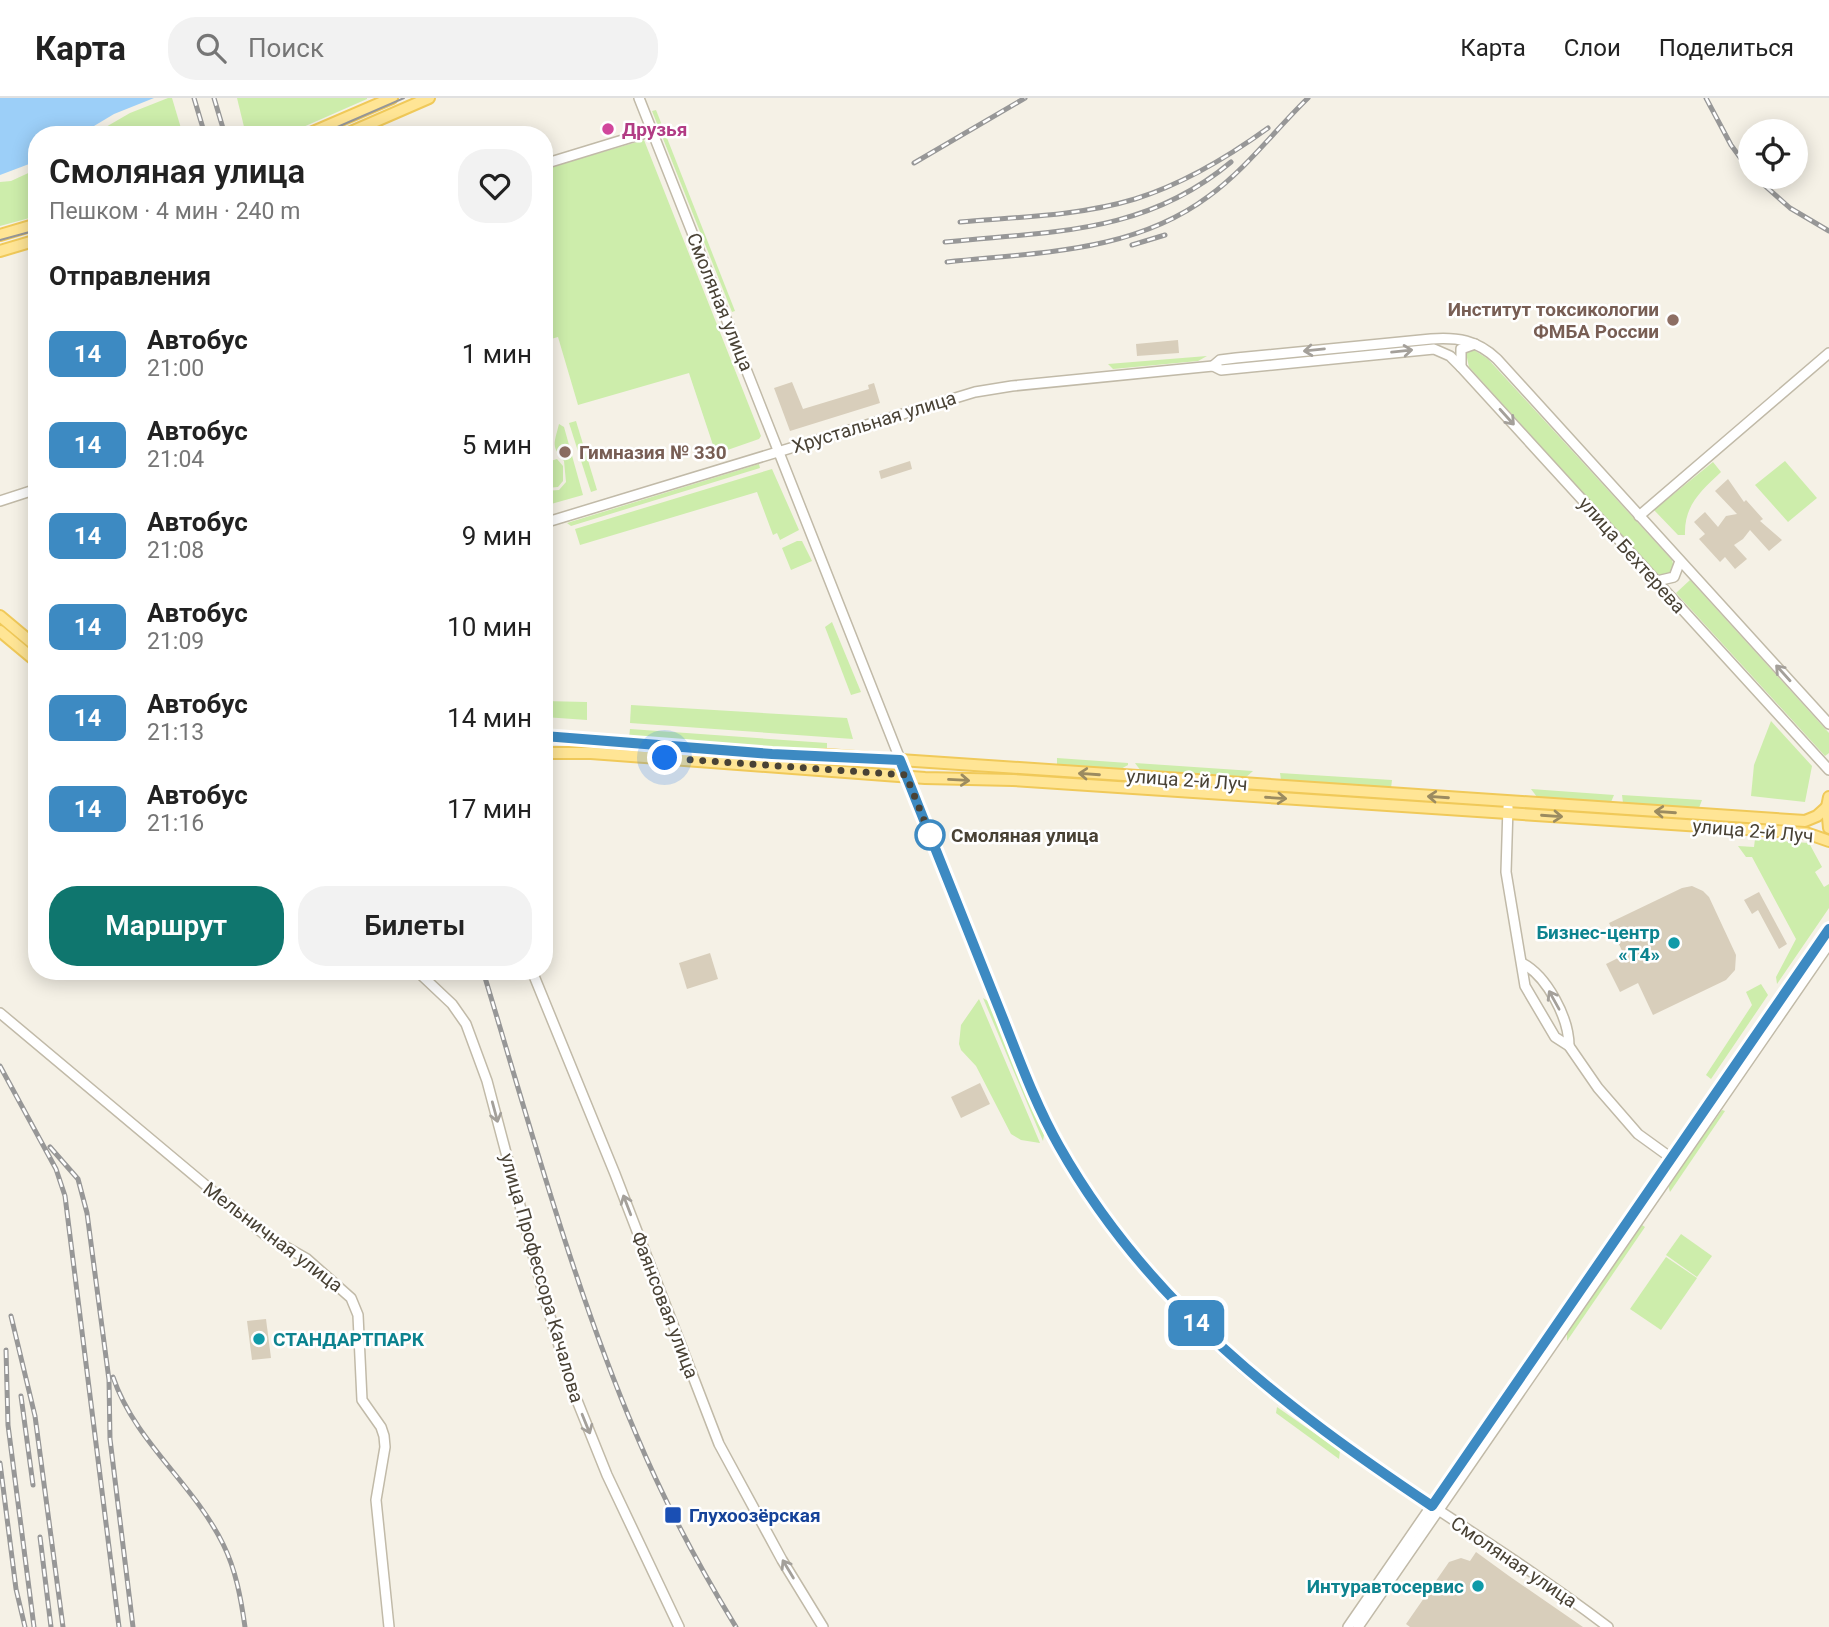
<!DOCTYPE html>
<html lang="ru">
<head>
<meta charset="utf-8">
<style>
	:root { --surface:#fff; --page:#f2f2f2; --text:#222; --muted:#767676; --line:#e0e0e0; --accent:#0f766e }
	body { margin:0; font-family:Roboto,sans-serif; background:var(--page); color:var(--text); height:100vh; display:flex; flex-direction:column; font-size:26px; white-space:nowrap }
	* { box-sizing:border-box; margin:0 }
	p { font-size:23px; color:var(--muted) }
	.icon { flex:none; width:38px; height:38px; fill:none; stroke:currentColor; stroke-width:2; stroke-linecap:round; stroke-linejoin:round }
	.map { position:relative; flex:1; overflow:hidden }
	.sheet { position:absolute; left:28px; top:28px; width:525px; height:854px; display:flex; flex-direction:column; background:var(--surface); border-radius:28px; box-shadow:0 4px 18px #0003 }
	.sheet>* { flex:none }
	.badge { padding:0 14px; border-radius:10px; font-size:24px; line-height:46px }
	.buttons { position:absolute; left:1738px; top:21px; display:grid; gap:14px }
	.buttons a { display:grid; place-items:center; width:70px; height:70px; border-radius:50%; background:var(--surface); box-shadow:0 4px 18px #0003; font-size:35px }
	.you { position:absolute; width:35px; height:35px; margin:-18px; border:5px solid #fff; border-radius:50%; background:#1a73e8; box-shadow:0 0 0 10px #1a73e833 }
	.map>.badge { position:absolute; translate:-50% -50%; box-shadow:0 0 0 4px #fff }
	h2 { padding:0 21px; font-size:26px; line-height:63px }
	.round { display:grid; place-items:center; flex:none; width:74px; height:74px; border-radius:28px; background:var(--page) }
	.head { display:flex; align-items:center; justify-content:space-between; height:119px; padding:0 21px }
	h1 { font-size:33px; font-weight:600; line-height:52px }
	.cta { display:flex; gap:14px; margin-top:auto; padding:14px 21px }
	.cta a { flex:1; height:80px; border-radius:28px; background:var(--accent); color:#fff; font-size:28px; font-weight:600; line-height:80px; text-align:center }
	.cta a+a { background:var(--page); color:var(--text) }
	ul { padding:0; list-style:none }
	li { display:flex; align-items:center; gap:21px; height:91px; padding:0 21px }
	li div { flex:1 }
	li b { display:block; font-size:26px }
	li em { font-style:normal }
	li .badge { min-width:77px; font-weight:700; text-align:center }
	header { display:flex; align-items:center; gap:42px; box-sizing:border-box; height:98px; padding:0 35px; background:var(--surface); border-bottom:2px solid var(--line) }
	header strong { font-size:33px }
	nav { display:flex; gap:38px; margin-inline-start:auto; font-size:24px }
	.search { width:490px; height:63px; background:var(--page); display:flex; align-items:center; gap:18px; box-sizing:border-box; padding:0 24px; border-radius:28px; color:var(--muted); font-size:26px }
	.map>svg:first-child { display:block }
</style>
</head>
<body>
<header>
<strong>Карта</strong>
<div class="search"><svg class="icon" aria-label="search" viewBox="0 0 24 24"><circle cx="10" cy="10" r="6"/><path d="M15 15l6 6"/></svg>Поиск</div>
<nav><a>Карта</a><a>Слои</a><a>Поделиться</a></nav>
</header>
<div class="map">
<svg width="1829" height="1529" viewBox="0 0 1829 1529">
	<rect width="100%" height="100%" fill="#f5f1e6"/>
	<g fill="#cdedab">
		<path d="M168 0H172L183 37H92L130 15Z"/>
		<path d="M237 0H367V1L285 37H246Z"/>
		<path d="M656 12 735 213 732 214 652 13Z"/>
		<path d="M644 42 761 338 759 341 716 356 689 275 578 307 558 239 544 243V71Z"/>
		<path d="M37 71V118L0 128V84L11 83Z"/>
		<path d="M1474 252 1488 261 1672 462 1674 469 1671 476 1658 477 1469 269 1466 255Z"/>
		<path d="M1207 258 1198 263 1113 271 1108 266Z"/>
		<path d="M576 323 597 392 591 394 569 325Z"/>
		<path d="M559 326 564 329 583 397 544 408V393L559 392 566 384 564 363C551 348 554 346 559 326Z"/>
		<path d="M557 361 563 368V383L558 389 546 390 544 365Z"/>
		<path d="M1785 363 1817 400 1788 424 1755 387Z"/>
		<path d="M1713 364 1721 374C1701 393 1684 407 1685 437H1678L1654 412Z"/>
		<path d="M759 366 760 370 571 428 567 425Z"/>
		<path d="M772 371 799 432 780 442 777 435 773 437 757 394 580 447 575 431Z"/>
		<path d="M797 443H802L812 463 791 472 782 450Z"/>
		<path d="M1690 482 1829 635V655L1825 658 1676 495Z"/>
		<path d="M832 524 861 594 851 597 825 529Z"/>
		<path d="M544 603 587 604V622L544 619Z"/>
		<path d="M631 607 847 620 853 641 630 625Z"/>
		<path d="M1771 623 1812 668 1805 704 1751 698 1754 667Z"/>
		<path d="M630 631 827 645V650L796 652 629 640Z"/>
		<path d="M1057 660 1128 665V667L1119 672 1057 668Z"/>
		<path d="M1135 665 1253 673 1245 680 1141 673Z"/>
		<path d="M1280 675 1392 682 1391 690 1281 682Z"/>
		<path d="M1531 691 1614 697 1611 704 1537 699Z"/>
		<path d="M1622 697 1702 702 1699 710 1623 705Z"/>
		<path d="M1755 741 1809 745 1822 769 1815 774 1824 789 1829 786V810L1777 886 1776 879 1796 841 1752 759H1746L1738 748 1754 749Z"/>
		<path d="M1761 886 1768 897 1711 981 1706 977 1752 907 1746 894Z"/>
		<path d="M983 900 988 903 1044 1037 1043 1043Z"/>
		<path d="M979 901 1040 1045 1021 1042 1011 1036 976 968 961 952 959 946 961 927Z"/>
		<path d="M1722 1012 1725 1013 1670 1094 1668 1087Z"/>
		<path d="M1642 1127 1645 1129 1567 1243V1235Z"/>
		<path d="M1681 1136 1712 1158 1697 1179 1666 1157Z"/>
		<path d="M1666 1159 1697 1180 1661 1232 1630 1211Z"/>
		<path d="M1277 1309 1340 1353 1339 1361 1276 1315Z"/>
	</g>
	<path fill="#9ccff8" d="M0 0H154L114 16 79 37H37V63L0 77Z"/>
	<g fill="#d8cebb">
		<path d="M1178 242 1179 255 1137 258 1136 246Z"/>
		<path d="M792 284 803 311 869 291 868 287 874 285 880 305 790 333 774 290Z"/>
		<path d="M910 363 912 371 881 381 879 373Z"/>
		<path d="M1728 381 1744 404 1746 402 1763 421 1760 423 1782 442 1769 453 1750 432 1743 441 1734 447 1747 461 1735 471 1725 459 1720 464 1699 441 1705 436 1694 424 1705 414 1718 429 1726 418 1737 416 1715 393Z"/>
		<path d="M1692 788 1703 793 1709 799 1736 857 1735 872 1726 882 1653 917 1638 885 1620 894 1606 866 1624 857 1609 825 1682 790Z"/>
		<path d="M1759 794 1787 846 1779 851 1758 812 1752 816 1744 802Z"/>
		<path d="M710 855 718 881 687 891 679 865Z"/>
		<path d="M980 985 990 1006 961 1020 951 999Z"/>
		<path d="M266 1221 271 1260 252 1262 247 1223Z"/>
		<path d="M1476 1454 1509 1478 1583 1529H1410L1406 1526 1449 1464 1461 1460 1470 1463Z"/>
	</g>
	<g fill="none" stroke-linecap="round" stroke-linejoin="round">
		<g stroke="#c1baa8" stroke-width="12">
			<g id="minor">
				<path d="M639 0 1018 960C1067 1079 1146 1187 1244 1271 1357 1368 1490 1439 1608 1529"/>
				<path d="M544 66 652 33"/>
				<path d="M1213 268 1220 262 1236 260 1431 241C1457 239 1477 242 1497 261L1829 626"/>
				<path d="M1461 269V251L1475 246"/>
				<path d="M0 403 37 391"/>
				<path d="M1639 418 1829 255"/>
				<path d="M544 425 975 294 1012 288 1213 268 1221 272 1434 251 1450 258 1461 269 1829 672"/>
				<path d="M1657 483 1674 479 1680 463"/>
				<path d="M1508 709 1506 774 1525 888 1555 939 1569 948 1598 990 1638 1036 1674 1062"/>
				<path d="M1522 865C1547 878 1569 920 1569 948"/>
				<path d="M417 873 452 906 466 926 487 983 545 1202 572 1290 607 1377 679 1529"/>
				<path d="M532 873 615 1076 719 1346 782 1462 823 1529"/>
				<path d="M0 915 265 1137 307 1161 351 1200 358 1217 362 1302 381 1329 384 1338 385 1349 376 1402 389 1529"/>
				<path d="M1348 1529 1829 830"/>
				<path d="M1358 1529 1829 846"/>
			</g>
		</g>
		<g stroke="#f0c959" stroke-width="14">
			<g id="major">
				<path d="M306 37 392 0"/>
				<path d="M344 37 429 0"/>
				<path d="M0 137 37 126"/>
				<path d="M0 153 37 142"/>
				<path d="M0 518 37 549"/>
				<path d="M0 533 37 564"/>
				<path d="M544 638 798 658 826 657 1805 723 1817 718 1827 709"/>
				<path d="M544 655H591L925 680 1013 682 1806 735 1829 743"/>
				<path d="M1829 699 1827 709 1829 730"/>
			</g>
		</g>
		<use href="#minor" stroke="#fff" stroke-width="9"/>
		<use href="#major" stroke="#ffe595" stroke-width="10"/>
		<g stroke="#979797" stroke-width="2">
			<path d="M319 37 404 0"/>
			<path d="M0 142 37 132"/>
		</g>
		<g stroke="#979797" stroke-width="5">
			<g id="rail">
				<path d="M194 0 205 37"/>
				<path d="M214 0 225 37"/>
				<path d="M1706 0 1731 47 1750 73"/>
				<path d="M914 65 1025 0"/>
				<path d="M1755 79 1790 110 1829 133"/>
				<path d="M960 124C1018 119 1079 118 1135 101 1183 86 1228 59 1268 30"/>
				<path d="M945 144C1051 133 1144 137 1231 64"/>
				<path d="M1132 147 1165 137"/>
				<path d="M947 164C1038 154 1133 155 1209 98 1246 71 1275 32 1308 0"/>
				<path d="M483 873C530 1027 573 1188 636 1336 664 1403 698 1467 736 1529"/>
				<path d="M0 968 56 1071 65 1098 119 1529"/>
				<path d="M50 1049 78 1081 87 1115 109 1282 110 1341 133 1529"/>
				<path d="M11 1218 35 1318 63 1529"/>
				<path d="M6 1252 8 1327 34 1529"/>
				<path d="M113 1279C135 1344 193 1385 223 1446 236 1472 241 1501 245 1529"/>
				<path d="M21 1298 33 1387"/>
				<path d="M0 1365 16 1491 25 1529"/>
				<path d="M40 1439 51 1529"/>
			</g>
		</g>
		<use href="#rail" stroke="#fff" stroke-width="2.5" stroke-dasharray="8" stroke-linecap="butt"/>
	</g>
	<defs><path id="oneway-shaft" d="M-6 0H5M1.5-3L5.5 0L1.5 3" fill="none" stroke-width="1.6" stroke-linecap="round" stroke-linejoin="round" transform="scale(1.75)"/></defs>
	<g stroke="#a4a09a">
		<use href="#oneway-shaft" transform="translate(1314 252) rotate(174)"/>
		<use href="#oneway-shaft" transform="translate(1402 253) rotate(-6)"/>
		<use href="#oneway-shaft" transform="translate(1507 319) rotate(48)"/>
		<use href="#oneway-shaft" transform="translate(1783 575) rotate(-132)"/>
		<use href="#oneway-shaft" transform="translate(1554 902) rotate(-119)"/>
		<use href="#oneway-shaft" transform="translate(495 1014) rotate(75)"/>
		<use href="#oneway-shaft" transform="translate(627 1107) rotate(-111)"/>
		<use href="#oneway-shaft" transform="translate(586 1326) rotate(68)"/>
		<use href="#oneway-shaft" transform="translate(788 1471) rotate(-121)"/>
	</g>
	<g stroke="#9b8b60">
		<use href="#oneway-shaft" transform="translate(1089 676) rotate(-176)"/>
		<use href="#oneway-shaft" transform="translate(959 682) rotate(3)"/>
		<use href="#oneway-shaft" transform="translate(1438 699) rotate(-176)"/>
		<use href="#oneway-shaft" transform="translate(1276 700) rotate(4)"/>
		<use href="#oneway-shaft" transform="translate(1665 714) rotate(-176)"/>
		<use href="#oneway-shaft" transform="translate(1552 718) rotate(4)"/>
	</g>
	<g fill="none" stroke-linecap="round" stroke-linejoin="round">
		<g stroke="#fff" stroke-width="16">
			<path id="line" d="M544 638 772 656 900 662C933 744 965 826 998 908 1017 955 1034 1004 1059 1048 1148 1206 1284 1309 1432 1408L1829 831"/>
		</g>
		<use href="#line" stroke="#3d8ac2" stroke-width="10"/>
		<path stroke="#494235" stroke-width="7" stroke-dasharray="0 12.6" d="M665 660 906 677 930 737"/>
	</g>
	<circle fill="#d1479c" stroke="#fff" stroke-width="2.5" cx="608" cy="31" r="7"/>
	<g fill="#8d6e63" stroke="#fff" stroke-width="2.5">
		<circle cx="1673" cy="222" r="7"/>
		<circle cx="565" cy="354" r="7"/>
	</g>
	<circle fill="#fff" stroke="#3d8ac2" stroke-width="3.5" cx="930" cy="737" r="14"/>
	<g fill="#0f9aa8" stroke="#fff" stroke-width="2.5">
		<circle cx="1674" cy="845" r="7"/>
		<circle cx="259" cy="1241" r="7"/>
		<circle cx="1478" cy="1488" r="7"/>
	</g>
	<rect fill="#1a4fb4" stroke="#fff" stroke-width="2.5" x="664" y="1408" width="18" height="18" rx="3.5"/>
	<g text-anchor="middle" dominant-baseline="central" stroke-width="5" stroke-linejoin="round" paint-order="stroke">
		<g font-size="19" font-weight="bold" fill="#b23c85" stroke="#fff" text-anchor="start">
			<text x="622" y="31">Друзья</text>
		</g>
		<g font-size="19" fill="#494235" stroke="#fff">
			<text transform="translate(720 204) rotate(68)">Смоляная улица</text>
			<text transform="translate(874 324) rotate(-17)">Хрустальная улица</text>
			<text transform="translate(1632 457) rotate(48)">улица Бехтерева</text>
			<text transform="translate(1187 682) rotate(4)">улица 2-й Луч</text>
			<text transform="translate(1753 733) rotate(5)">улица 2-й Луч</text>
			<text transform="translate(273 1139) rotate(37)">Мельничная улица</text>
			<text transform="translate(542 1180) rotate(74)">улица Профессора Качалова</text>
			<text transform="translate(665 1207) rotate(69)">Фаянсовая улица</text>
			<text transform="translate(1514 1464) rotate(34)">Смоляная улица</text>
		</g>
		<g font-size="19" font-weight="bold" fill="#785e54" stroke="#fff" text-anchor="end">
			<text x="1659" y="211">Институт токсикологии<tspan x="1659" dy="22">ФМБА России</tspan></text>
			<text x="579" y="354" text-anchor="start">Гимназия № 330</text>
		</g>
		<g font-size="19" font-weight="bold" fill="#494235" stroke="#fff" text-anchor="start">
			<text x="951" y="737">Смоляная улица</text>
		</g>
		<g font-size="19" font-weight="bold" fill="#0d838f" stroke="#fff" text-anchor="end">
			<text x="1660" y="834">Бизнес-центр<tspan x="1660" dy="22">«Т4»</tspan></text>
			<text x="273" y="1241" text-anchor="start">СТАНДАРТПАРК</text>
			<text x="1464" y="1488">Интуравтосервис</text>
		</g>
		<g font-size="19" font-weight="bold" fill="#164399" stroke="#fff" text-anchor="start">
			<text x="689" y="1417">Глухоозёрская</text>
		</g>
	</g>
</svg>
<div class="buttons">
<a><svg class="icon" aria-label="locate" viewBox="0 0 24 24"><circle cx="12" cy="12" r="6"/><path d="M12 2v4M12 18v4M2 12h4M18 12h4"/></svg></a>
</div>
<div class="you" style="left:665px;top:660px"></div>
<b class="badge" style="left:1196px;top:1225px;background:#3d8ac2;color:#fff">14</b>
<section class="sheet">
<div class="head"><div><h1>Смоляная улица</h1><p>Пешком · 4 мин · 240 m</p></div><a class="round"><svg class="icon" aria-label="heart" viewBox="0 0 24 24"><path d="M12 20l-8-8c-3-5 5-10 8-4 3-6 11-1 8 4z"/></svg></a></div>
<h2>Отправления</h2>
<ul>
<li><span class="badge" style="background:#3d8ac2;color:#fff">14</span><div><b>Автобус</b><p>21:00</p></div><em>1 мин</em></li>
<li><span class="badge" style="background:#3d8ac2;color:#fff">14</span><div><b>Автобус</b><p>21:04</p></div><em>5 мин</em></li>
<li><span class="badge" style="background:#3d8ac2;color:#fff">14</span><div><b>Автобус</b><p>21:08</p></div><em>9 мин</em></li>
<li><span class="badge" style="background:#3d8ac2;color:#fff">14</span><div><b>Автобус</b><p>21:09</p></div><em>10 мин</em></li>
<li><span class="badge" style="background:#3d8ac2;color:#fff">14</span><div><b>Автобус</b><p>21:13</p></div><em>14 мин</em></li>
<li><span class="badge" style="background:#3d8ac2;color:#fff">14</span><div><b>Автобус</b><p>21:16</p></div><em>17 мин</em></li>
</ul>
<div class="cta"><a>Маршрут</a><a>Билеты</a></div>
</section>
</div>
</body>
</html>
